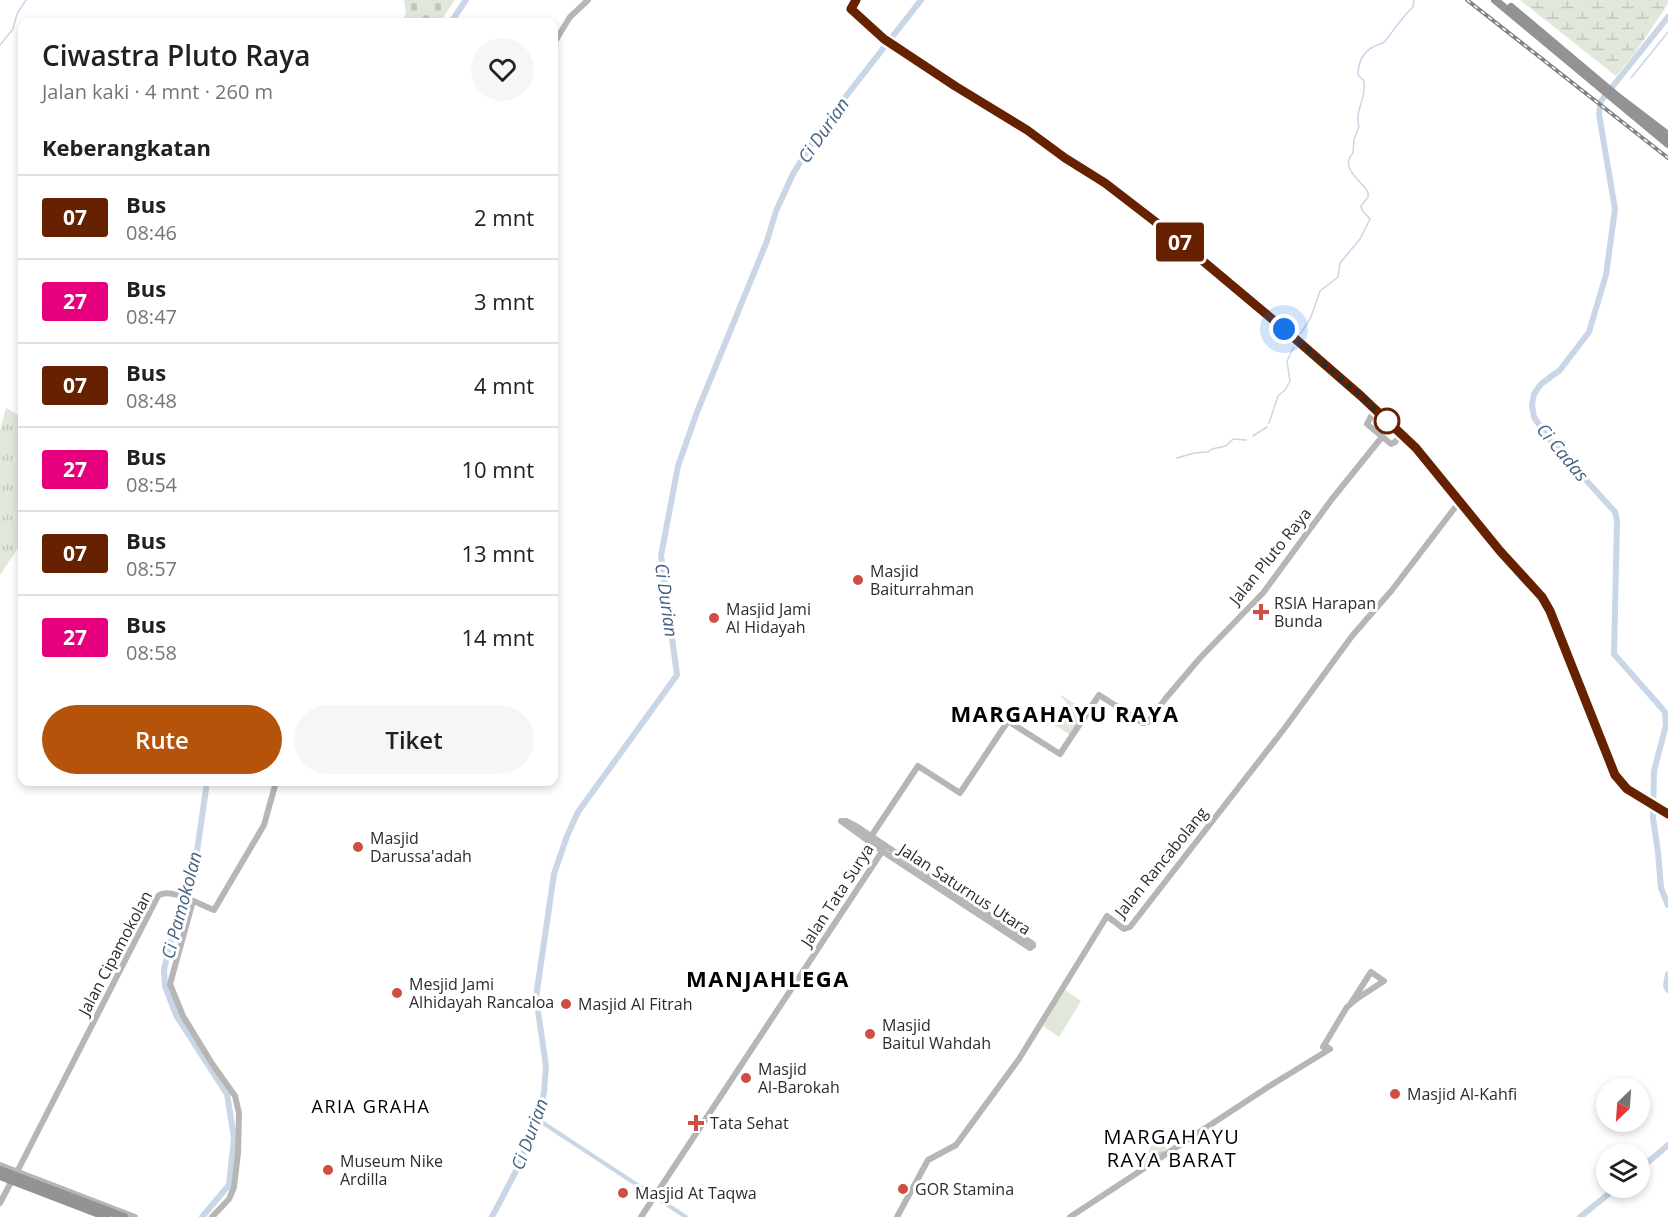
<!DOCTYPE html>
<html lang="id">
<head>
<meta charset="utf-8">
<style>
	:root { --surface:#fff; --page:#f6f6f6; --text:#202124; --muted:#757577; --line:#e0e0e0; --accent:#b45309 }
	body { margin:0; font-family:"Open Sans",sans-serif; background:var(--page); color:var(--text); height:100vh; display:flex; flex-direction:column; font-size:22px; white-space:nowrap }
	* { box-sizing:border-box; margin:0 }
	p { font-size:20px; color:var(--muted) }
	.icon { flex:none; width:33px; height:33px; fill:none; stroke:currentColor; stroke-width:2; stroke-linecap:round; stroke-linejoin:round }
	.map { position:relative; flex:1; overflow:hidden }
	.panel { position:absolute; left:18px; top:18px; width:540px; height:768px; display:flex; flex-direction:column; background:var(--surface); border-radius:12px; box-shadow:0 3px 9px #0003 }
	.panel>* { flex:none }
	.badge { padding:0 12px; border-radius:4px; font-size:21px; line-height:39px }
	.needle { width:39px; rotate:205deg }
	.tools { position:absolute; left:1596px; top:1078px; display:grid; gap:12px }
	.tools a { display:grid; place-items:center; width:54px; height:54px; border-radius:50%; background:var(--surface); box-shadow:0 3px 9px #0003; font-size:30px }
	.you { position:absolute; width:30px; height:30px; margin:-15px; border:4px solid #fff; border-radius:50%; background:#1a73e8; box-shadow:0 0 0 9px #1a73e833 }
	.map>.badge { position:absolute; translate:-50% -50%; box-shadow:0 0 0 3px #fff }
	h2 { padding:0 24px; font-size:22px; line-height:54px }
	.round { display:grid; place-items:center; flex:none; width:63px; height:63px; border-radius:32px; background:var(--page) }
	.overview { display:flex; align-items:center; justify-content:space-between; height:102px; padding:0 24px }
	h1 { font-size:28px; font-weight:600; line-height:45px }
	.cta { display:flex; gap:12px; margin-top:auto; padding:12px 24px }
	.cta a { flex:1; height:69px; border-radius:36px; background:var(--accent); color:#fff; font-size:24px; font-weight:600; line-height:69px; text-align:center }
	.cta a+a { background:var(--page); color:var(--text) }
	ul { padding:0; list-style:none }
	li { display:flex; align-items:center; gap:18px; height:84px; padding:0 24px; border-top:2px solid var(--line) }
	li div { flex:1 }
	li b { display:block; font-size:22px }
	li em { font-style:normal }
	li .badge { min-width:66px; font-weight:700; text-align:center }
	.map>svg:first-child { display:block }
</style>
</head>
<body>
<div class="map">
<svg width="1668" height="1217" viewBox="0 0 1668 1217">
	<defs>
		<pattern id="grass-tufts" width="24" height="20" patternUnits="userSpaceOnUse" patternTransform="scale(1.5)"><rect width="24" height="20" fill="#e0e8db"/><path d="M3 7l-1-3M5 7V3M7 7l1-3M15 17l-1-3M17 17v-4M19 17l1-3" fill="none" stroke="#c0c7bc"/></pattern>
		<pattern id="wetland-marsh" width="20" height="14" patternUnits="userSpaceOnUse" patternTransform="scale(1.5)"><rect width="20" height="14" fill="#e0e8db"/><path d="M1 5h8M5 5V1M11 12h8M15 12V8" fill="none" stroke="#c0c7bc"/></pattern>
		<pattern id="cemetery-stones" width="16" height="16" patternUnits="userSpaceOnUse" patternTransform="scale(1.5)"><rect width="16" height="16" fill="#e0e8db"/><path d="M2 7V4a2 2 0 0 1 4 0v3zM10 15v-3a2 2 0 0 1 4 0v3z" fill="#c0c7bc"/></pattern>
		<pattern id="park-crowns" width="20" height="18" patternUnits="userSpaceOnUse" patternTransform="scale(1.5)"><rect width="20" height="18" fill="#e0e8db"/><path d="M2 6a3 3 0 1 1 6 0M12 15a3 3 0 1 1 6 0" fill="none" stroke="#c0c7bc"/></pattern>
	</defs>
	<rect width="100%" height="100%" fill="#fff"/>
	<path fill="url(#grass-tufts)" d="M6 408 22 417V547L20 545 0 575V430Z"/>
	<path fill="url(#wetland-marsh)" d="M1520 0H1668V4L1635 53 1616 76Z"/>
	<path fill="url(#cemetery-stones)" d="M404 0H455L440 22H402L406 14Z"/>
	<g fill="url(#park-crowns)">
		<path d="M1061 695 1086 711 1070 735 1047 720 1067 703 1060 696Z"/>
		<path d="M1155 1140 1166 1147 1165 1153 1147 1165 1142 1161Z"/>
	</g>
	<path fill="#e0e8db" d="M1065 990 1081 1001 1059 1037 1043 1026Z"/>
	<g fill="none" stroke-linecap="round" stroke-linejoin="round">
		<g stroke="#c9d6e6" stroke-width="1.5">
			<path d="M0 45 13 29 17 14 26 0"/>
			<path d="M1631 78 1668 32"/>
			<path d="M1298 338 1311 317 1320 291 1338 277 1340 263 1360 239 1370 219 1362 210 1361 206 1368 197V192C1361 181 1339 167 1353 153L1354 139 1359 127C1354 111 1367 98 1364 81L1358 75C1358 64 1362 53 1373 47 1378 44 1382 45 1385 41 1395 29 1402 17 1413 7L1414 0"/>
			<path d="M1269 423 1278 396 1285 390 1290 381 1287 361 1296 342"/>
			<path d="M1253 436 1267 427"/>
			<path d="M1177 458 1194 453 1208 452 1212 449 1226 446 1233 439 1246 440"/>
		</g>
		<path stroke="#c9d6e6" stroke-width="4" d="M537 1119 686 1217"/>
		<g stroke="#c9d6e6" stroke-width="6">
			<path d="M1668 17 1601 101 1599 114 1615 209 1606 275 1589 332 1560 370 1541 384 1534 394 1532 405 1534 417 1548 438 1615 512 1617 521 1614 654 1665 712 1666 725 1654 771 1653 818 1658 852 1661 888 1668 905"/>
			<path d="M451 22 466 0"/>
			<path d="M1668 974 1666 986 1668 990"/>
			<path d="M1640 1169 1668 1145"/>
			<path d="M202 1217 229 1185 234 1138 227 1094 176 1015 165 986 164 970 170 944 183 913 194 872 207 782"/>
			<path d="M492 1217 516 1171 537 1119 544 1093 546 1066 536 997 554 874 567 836 578 812 677 675 661 556 678 466 697 412 767 241 776 211 793 174 822 127 921 0"/>
			<path d="M1580 1217 1616 1188"/>
		</g>
		<g stroke="#b6b6b6" stroke-width="6">
			<path d="M554 43 570 17 588 0"/>
			<path d="M1375 409 1367 424 1391 444 1395 442 1401 435"/>
			<path d="M841 821H846L856 826 1033 944V946L1030 948 885 853Z"/>
			<path d="M868 841 918 766 960 793 1008 721 1060 754 1099 695 1143 723 1148 722 1166 698 1200 658 1263 593 1332 499 1382 437"/>
			<path d="M193 901 170 984 183 1016 213 1065 235 1096 239 1113 238 1153 234 1187 229 1199 212 1217"/>
			<path d="M1323 1047 1347 1007 1358 998 1384 981 1371 972 1351 1003"/>
			<path d="M0 1165 135 1217"/>
			<path d="M17 1172 158 896C169 886 200 905 214 910L264 825 276 782"/>
			<path d="M0 1203 10 1184"/>
			<path d="M641 1217 885 847"/>
			<path d="M897 1217 928 1160 956 1145 1019 1059 1107 916 1124 929 1130 927 1284 729 1352 636 1392 590 1460 501"/>
			<path d="M1070 1217 1268 1087 1330 1049 1324 1045"/>
		</g>
		<path stroke="#a4a4a4" stroke-width="6" d="M856 0 851 9 884 39 955 86 1022 127 1065 158 1105 183 1166 230 1284 329 1361 396 1416 449 1500 551 1542 597 1550 611 1615 775 1627 789 1668 814"/>
		<g stroke="#939393" stroke-width="8">
			<path d="M1495 0 1668 144"/>
			<path d="M1511 7 1618 97 1668 135"/>
			<path d="M0 1170 124 1217"/>
			<path d="M0 1176 107 1217"/>
		</g>
		<g stroke="#818181" stroke-width="4">
			<path id="rail" d="M1467 0 1668 158"/>
		</g>
		<use href="#rail" stroke="#fff" stroke-width="1.5" stroke-dasharray="4.5" stroke-linecap="butt"/>
	</g>
	<g fill="none" stroke-linecap="round" stroke-linejoin="round">
		<g stroke="#fff" stroke-width="14">
			<path id="line" d="M856 0 851 9 884 39 955 86 1027 130 1065 158 1105 183 1166 230 1284 329 1361 396 1416 448 1500 551 1542 597 1550 611 1615 775 1627 789 1668 814"/>
		</g>
		<use href="#line" stroke="#620" stroke-width="9"/>
		<path stroke="#2c2c2c" stroke-width="6" stroke-dasharray="0 10.8" d="M1284 329 1361 396 1387 421"/>
	</g>
	<circle fill="#fff" stroke="#620" stroke-width="3" cx="1387" cy="421" r="12"/>
	<g fill="#cf4e42" stroke="#fff" stroke-width="2">
		<circle cx="858" cy="580" r="6"/>
		<path d="M1258 603h6v6h6v6h-6v6h-6v-6h-6v-6h6z"/>
		<circle cx="714" cy="618" r="6"/>
		<circle cx="358" cy="847" r="6"/>
		<circle cx="397" cy="993" r="6"/>
		<circle cx="566" cy="1004" r="6"/>
		<circle cx="870" cy="1034" r="6"/>
		<circle cx="746" cy="1078" r="6"/>
		<circle cx="1395" cy="1094" r="6"/>
		<path d="M693 1114h6v6h6v6h-6v6h-6v-6h-6v-6h6z"/>
		<circle cx="328" cy="1170" r="6"/>
		<circle cx="903" cy="1189" r="6"/>
		<circle cx="623" cy="1193" r="6"/>
	</g>
	<g text-anchor="middle" dominant-baseline="central" stroke-width="6" stroke-linejoin="round" paint-order="stroke">
		<g font-size="16" fill="#2c2c2c" stroke="#fff">
			<text transform="translate(1270 556) rotate(-51)">Jalan Pluto Raya</text>
			<text transform="translate(1161 862) rotate(-51)">Jalan Rancabolang</text>
			<text transform="translate(965 889) rotate(33)">Jalan Saturnus Utara</text>
			<text transform="translate(837 895) rotate(-57)">Jalan Tata Surya</text>
			<text transform="translate(115 953) rotate(-62)">Jalan Cipamokolan</text>
		</g>
		<g font-size="16" fill="#2c2c2c" stroke="#fff" text-anchor="start">
			<text x="870" y="571">Masjid<tspan x="870" dy="18">Baiturrahman</tspan></text>
			<text x="1274" y="603">RSIA Harapan<tspan x="1274" dy="18">Bunda</tspan></text>
			<text x="726" y="609">Masjid Jami<tspan x="726" dy="18">Al Hidayah</tspan></text>
			<text x="370" y="838">Masjid<tspan x="370" dy="18">Darussa'adah</tspan></text>
			<text x="409" y="984">Mesjid Jami<tspan x="409" dy="18">Alhidayah Rancaloa</tspan></text>
			<text x="578" y="1004">Masjid Al Fitrah</text>
			<text x="882" y="1025">Masjid<tspan x="882" dy="18">Baitul Wahdah</tspan></text>
			<text x="758" y="1069">Masjid<tspan x="758" dy="18">Al-Barokah</tspan></text>
			<text x="1407" y="1094">Masjid Al-Kahfi</text>
			<text x="710" y="1123">Tata Sehat</text>
			<text x="340" y="1161">Museum Nike<tspan x="340" dy="18">Ardilla</tspan></text>
			<text x="915" y="1189">GOR Stamina</text>
			<text x="635" y="1193">Masjid At Taqwa</text>
		</g>
		<g font-size="18" font-style="italic" fill="#456183" stroke="#fff">
			<text transform="translate(823 130) rotate(-55)">Ci Durian</text>
			<text transform="translate(1563 452) rotate(50)">Ci Cadas</text>
			<text transform="translate(667 600) rotate(82)">Ci Durian</text>
			<text transform="translate(181 905) rotate(-75)">Ci Pamokolan</text>
			<text transform="translate(529 1134) rotate(-70)">Ci Durian</text>
		</g>
		<g font-size="18" letter-spacing="1.5" fill="#000" stroke="#fff">
			<text x="371" y="1106">ARIA GRAHA</text>
		</g>
		<g font-size="20" letter-spacing="1.5" fill="#000" stroke="#fff">
			<text x="1172" y="1136">MARGAHAYU<tspan x="1172" dy="23">RAYA BARAT</tspan></text>
		</g>
		<g font-size="22" font-weight="bold" letter-spacing="1.5" fill="#000" stroke="#fff">
			<text x="1065" y="713">MARGAHAYU RAYA</text>
			<text x="768" y="978">MANJAHLEGA</text>
		</g>
	</g>
</svg>
<div class="tools">
<a><svg class="needle" viewBox="-14 -14 28 28"><path d="M0-13l5 13h-10z" fill="#e53935"/><path d="M0 13l5-13h-10z" fill="#757577"/></svg></a>
<a><svg class="icon" aria-label="layers" viewBox="0 0 24 24"><path d="M12 4l9 5-9 5-9-5zM3 14l9 5 9-5"/></svg></a>
</div>
<div class="you" style="left:1284px;top:329px"></div>
<b class="badge" style="left:1180px;top:242px;background:#620;color:#fff">07</b>
<section class="panel">
<div class="overview"><div><h1>Ciwastra Pluto Raya</h1><p>Jalan kaki · 4 mnt · 260 m</p></div><a class="round"><svg class="icon" aria-label="heart" viewBox="0 0 24 24"><path d="M12 20l-8-8c-3-5 5-10 8-4 3-6 11-1 8 4z"/></svg></a></div>
<h2>Keberangkatan</h2>
<ul>
<li><span class="badge" style="background:#620;color:#fff">07</span><div><b>Bus</b><p>08:46</p></div><em>2 mnt</em></li>
<li><span class="badge" style="background:#e6007e;color:#fff">27</span><div><b>Bus</b><p>08:47</p></div><em>3 mnt</em></li>
<li><span class="badge" style="background:#620;color:#fff">07</span><div><b>Bus</b><p>08:48</p></div><em>4 mnt</em></li>
<li><span class="badge" style="background:#e6007e;color:#fff">27</span><div><b>Bus</b><p>08:54</p></div><em>10 mnt</em></li>
<li><span class="badge" style="background:#620;color:#fff">07</span><div><b>Bus</b><p>08:57</p></div><em>13 mnt</em></li>
<li><span class="badge" style="background:#e6007e;color:#fff">27</span><div><b>Bus</b><p>08:58</p></div><em>14 mnt</em></li>
</ul>
<div class="cta"><a>Rute</a><a>Tiket</a></div>
</section>
</div>
</body>
</html>
